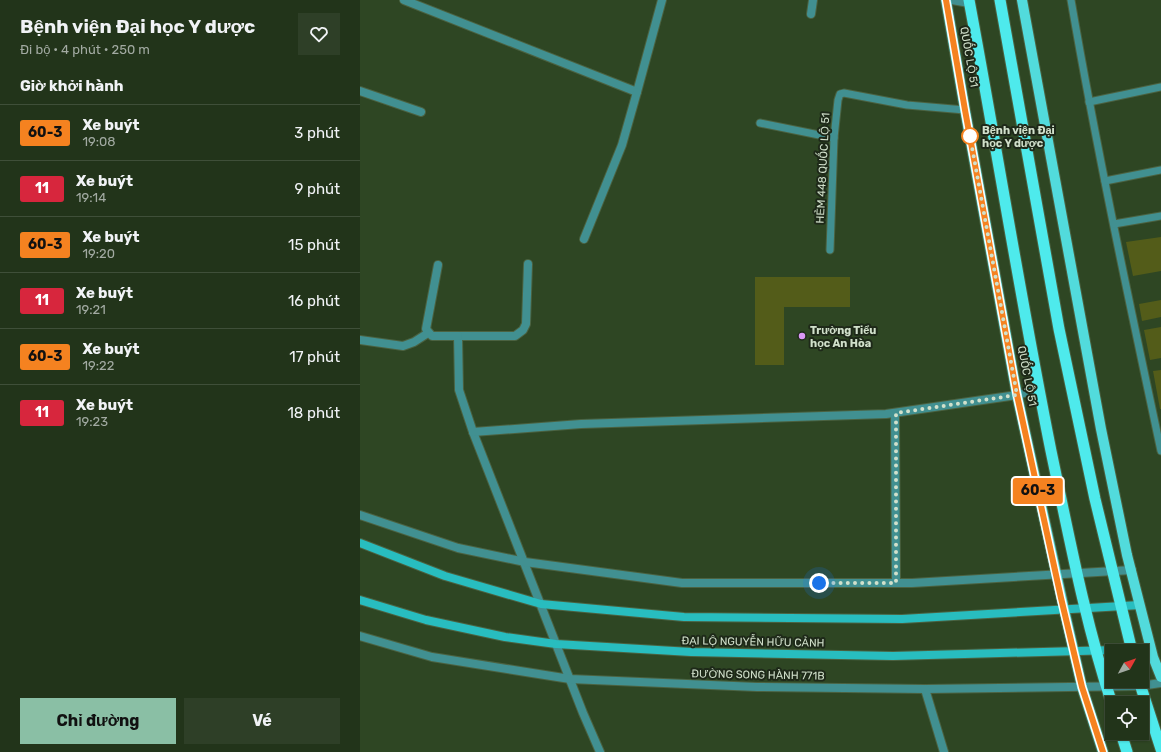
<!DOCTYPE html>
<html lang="vi">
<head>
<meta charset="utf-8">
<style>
	:root { --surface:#22341a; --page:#2e3f27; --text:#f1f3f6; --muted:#a2aaa2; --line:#3f4f39; --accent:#8abfa5 }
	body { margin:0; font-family:Rubik,sans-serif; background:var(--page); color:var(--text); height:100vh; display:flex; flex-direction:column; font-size:15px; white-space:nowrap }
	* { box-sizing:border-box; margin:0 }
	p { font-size:13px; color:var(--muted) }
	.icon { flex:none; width:22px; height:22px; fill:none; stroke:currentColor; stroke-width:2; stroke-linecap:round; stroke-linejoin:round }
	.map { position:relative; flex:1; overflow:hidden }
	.panel { display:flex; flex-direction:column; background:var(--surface); width:360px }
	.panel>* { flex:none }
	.badge { padding:0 8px; border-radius:3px; font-size:14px; line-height:26px }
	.needle { width:26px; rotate:50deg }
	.fabs { position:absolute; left:745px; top:644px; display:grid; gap:8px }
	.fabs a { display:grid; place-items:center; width:44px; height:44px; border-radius:0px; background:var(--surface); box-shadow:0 1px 3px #0004,0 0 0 1px var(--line); font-size:20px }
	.you { position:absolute; width:20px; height:20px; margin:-10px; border:3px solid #fff; border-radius:50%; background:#1a73e8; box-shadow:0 0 0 6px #1a73e833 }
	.map>.badge { position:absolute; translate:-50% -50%; box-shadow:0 0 0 2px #fff }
	h2 { padding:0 20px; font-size:15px; line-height:36px }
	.round { display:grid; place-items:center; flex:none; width:42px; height:42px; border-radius:0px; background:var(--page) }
	.headline { display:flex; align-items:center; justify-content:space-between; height:68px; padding:0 20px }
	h1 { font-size:19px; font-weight:700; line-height:30px }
	.button { display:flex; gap:8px; margin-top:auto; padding:8px 20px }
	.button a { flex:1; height:46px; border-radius:0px; background:var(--accent); color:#111; font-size:16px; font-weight:700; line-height:46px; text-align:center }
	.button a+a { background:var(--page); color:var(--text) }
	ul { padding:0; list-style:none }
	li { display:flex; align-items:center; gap:12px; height:56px; padding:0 20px; border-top:1px solid var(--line) }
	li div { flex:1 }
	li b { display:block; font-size:15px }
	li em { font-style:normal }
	li .badge { min-width:44px; font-weight:700; text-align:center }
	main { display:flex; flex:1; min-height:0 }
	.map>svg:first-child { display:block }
</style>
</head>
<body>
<main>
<section class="panel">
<div class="headline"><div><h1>Bệnh viện Đại học Y dược</h1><p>Đi bộ · 4 phút · 250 m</p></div><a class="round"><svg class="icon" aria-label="heart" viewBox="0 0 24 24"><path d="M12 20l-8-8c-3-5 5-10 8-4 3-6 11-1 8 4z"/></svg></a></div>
<h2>Giờ khởi hành</h2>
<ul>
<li><span class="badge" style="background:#f58220;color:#111">60-3</span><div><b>Xe buýt</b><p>19:08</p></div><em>3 phút</em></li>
<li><span class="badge" style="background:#d7263d;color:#fff">11</span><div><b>Xe buýt</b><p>19:14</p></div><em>9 phút</em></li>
<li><span class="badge" style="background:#f58220;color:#111">60-3</span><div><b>Xe buýt</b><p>19:20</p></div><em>15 phút</em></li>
<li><span class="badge" style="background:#d7263d;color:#fff">11</span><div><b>Xe buýt</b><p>19:21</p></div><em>16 phút</em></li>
<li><span class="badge" style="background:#f58220;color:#111">60-3</span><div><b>Xe buýt</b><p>19:22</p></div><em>17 phút</em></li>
<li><span class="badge" style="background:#d7263d;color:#fff">11</span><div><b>Xe buýt</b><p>19:23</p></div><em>18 phút</em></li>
</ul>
<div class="button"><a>Chỉ đường</a><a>Vé</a></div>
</section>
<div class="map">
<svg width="801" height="752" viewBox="0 0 801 752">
	<rect width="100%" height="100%" fill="#2e4623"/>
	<g fill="#535c19">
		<path d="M801 237V271L773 276 766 242Z"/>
		<path d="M395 277H490V307H424V365H395Z"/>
		<path d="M801 300V317L782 321 779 304Z"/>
		<path d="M801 327V358L790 360 784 330Z"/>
		<path d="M801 370V409H800L793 371Z"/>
	</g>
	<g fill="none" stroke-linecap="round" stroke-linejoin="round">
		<g stroke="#4b6241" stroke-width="9">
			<g id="service">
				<path d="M711 0C737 151 769 301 801 451"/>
				<path d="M729 102 801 87"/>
				<path d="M400 123 474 138"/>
				<path d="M745 181 801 170"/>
				<path d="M754 224 801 216"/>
				<path d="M470 250 474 138 478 100 480 94 484 93 547 105 605 110"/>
			</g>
		</g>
		<g stroke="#4b6241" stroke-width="10">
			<g id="minor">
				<path d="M44 0 277 92 302 0"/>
				<path d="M592 0 609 3"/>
				<path d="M451 14 453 0"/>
				<path d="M0 91 61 112"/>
				<path d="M224 239 262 145 277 92"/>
				<path d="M168 264 166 324 163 330 155 336H98L99 390 113 432 223 713 240 752"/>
				<path d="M78 265 66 329 72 336H98"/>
				<path d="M0 340 43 346 54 342 68 333"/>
				<path d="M535 413 536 583"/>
				<path d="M113 432 221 424 526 414 657 395 679 389"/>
				<path d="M0 515 98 548 165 562 322 583H552L772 570"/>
				<path d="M0 636 72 657 210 679 397 687 565 689 780 686 801 683"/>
				<path d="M565 689 584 752"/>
			</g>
		</g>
		<g stroke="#4b6241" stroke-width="10">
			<g id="secondary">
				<path d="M0 543 85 576 181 604 324 617 542 619 780 605"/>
				<path d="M0 600 66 620 145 637 196 644 331 652 533 656 791 649"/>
			</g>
		</g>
		<g stroke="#4b6241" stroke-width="12">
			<g id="primary">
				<path d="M586 0 605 110 657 395 704 609 722 687 743 752"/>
				<path d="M662 0 741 429 767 555 793 657 801 677"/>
			</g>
		</g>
		<g stroke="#4b6241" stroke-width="13">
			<g id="trunk">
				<path d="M609 0C637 150 661 301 691 451 709 536 725 622 752 704"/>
				<path d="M640 0 699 329 735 499 772 651"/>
				<path d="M779 681 801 749"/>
				<path d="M761 733 767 752"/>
			</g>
		</g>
		<use href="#service" stroke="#419091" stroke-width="7"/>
		<use href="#minor" stroke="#419091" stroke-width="8"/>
		<use href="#secondary" stroke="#28bdbf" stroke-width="8"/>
		<use href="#primary" stroke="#52dbdc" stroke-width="10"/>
		<use href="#trunk" stroke="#4eeaec" stroke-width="11"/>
	</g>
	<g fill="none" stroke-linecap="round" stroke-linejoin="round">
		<g stroke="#fff" stroke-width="9">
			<path id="line" d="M586 0 605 110 657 395 701 598 722 687 743 752"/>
		</g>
		<use href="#line" stroke="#f58220" stroke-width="6"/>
		<path stroke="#d1e0cb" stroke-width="4" stroke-dasharray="0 7.2" d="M459 583H536V413L657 395 610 136"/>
	</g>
	<circle fill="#fff" stroke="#f58220" stroke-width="2" cx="610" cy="136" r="8"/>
	<circle fill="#db99f5" stroke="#1e2919" stroke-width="1.5" cx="442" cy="336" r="4"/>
	<g text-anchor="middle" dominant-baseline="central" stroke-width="4" stroke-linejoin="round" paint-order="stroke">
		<g font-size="11" fill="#d1e0cb" stroke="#1e2919">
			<text transform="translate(609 57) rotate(80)">QUỐC LỘ 51</text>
			<text transform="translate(463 168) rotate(-87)">HẺM 448 QUỐC LỘ 51</text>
			<text transform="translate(667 376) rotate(79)">QUỐC LỘ 51</text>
			<text transform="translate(393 642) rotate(1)">ĐẠI LỘ NGUYỄN HỮU CẢNH</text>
			<text transform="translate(398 675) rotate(1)">ĐƯỜNG SONG HÀNH 771B</text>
		</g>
		<g font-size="11" font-weight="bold" fill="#d1e0cb" stroke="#1e2919" text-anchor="start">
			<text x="622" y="130">Bệnh viện Đại<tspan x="622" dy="13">học Y dược</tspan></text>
		</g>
		<g font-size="11" font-weight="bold" fill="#d1e0cb" stroke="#1e2919" text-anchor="start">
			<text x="450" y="330">Trường Tiểu<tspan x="450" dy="13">học An Hòa</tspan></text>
		</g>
	</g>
</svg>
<div class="fabs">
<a><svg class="needle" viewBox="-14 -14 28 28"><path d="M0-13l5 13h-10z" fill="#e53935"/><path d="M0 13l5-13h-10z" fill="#a2aaa2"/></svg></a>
<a><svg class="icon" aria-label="locate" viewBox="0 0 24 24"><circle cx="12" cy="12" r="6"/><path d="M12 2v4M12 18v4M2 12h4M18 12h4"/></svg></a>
</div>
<div class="you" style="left:459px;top:583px"></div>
<b class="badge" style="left:678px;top:491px;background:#f58220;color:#111">60-3</b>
</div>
</main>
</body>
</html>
